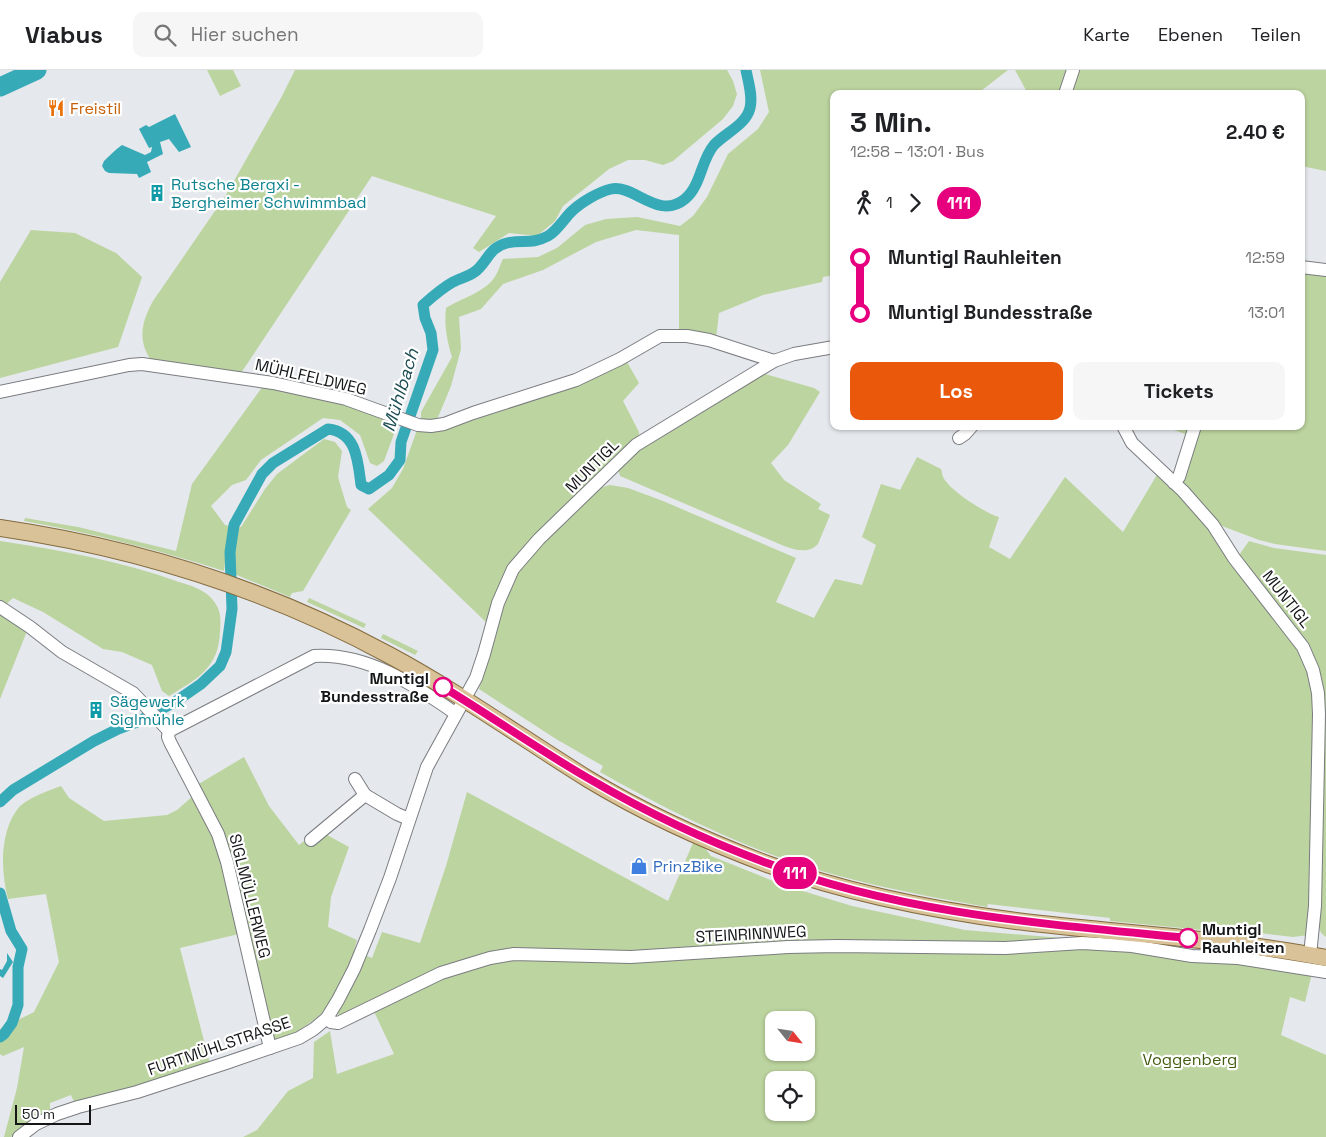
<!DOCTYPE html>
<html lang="de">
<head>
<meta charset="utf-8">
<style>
	:root { --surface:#fff; --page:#f6f6f6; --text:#202124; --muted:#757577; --line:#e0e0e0; --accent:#ea580c }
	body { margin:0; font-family:"Space Grotesk",sans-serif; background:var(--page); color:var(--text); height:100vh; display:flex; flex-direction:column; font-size:19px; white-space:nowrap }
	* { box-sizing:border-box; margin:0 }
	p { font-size:16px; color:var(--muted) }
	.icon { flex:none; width:28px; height:28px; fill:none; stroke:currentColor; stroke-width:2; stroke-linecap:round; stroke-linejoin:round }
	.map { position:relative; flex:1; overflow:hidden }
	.side { position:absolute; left:830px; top:20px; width:475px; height:340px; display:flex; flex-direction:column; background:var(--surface); border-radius:10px; box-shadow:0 1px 4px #0004 }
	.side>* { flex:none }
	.badge { padding:0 10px; border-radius:16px; font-size:18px; line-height:32px }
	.needle { width:32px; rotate:120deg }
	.controls { position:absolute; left:765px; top:941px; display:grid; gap:10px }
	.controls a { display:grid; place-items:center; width:50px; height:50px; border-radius:10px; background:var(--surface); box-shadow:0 1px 4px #0004; font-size:25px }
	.scale { position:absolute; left:15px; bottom:12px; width:76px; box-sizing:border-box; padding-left:5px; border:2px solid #151618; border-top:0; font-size:14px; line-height:18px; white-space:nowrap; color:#151618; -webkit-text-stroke:4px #fff; paint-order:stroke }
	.map>.badge { position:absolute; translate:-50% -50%; box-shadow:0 0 0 2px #fff }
	.legs { display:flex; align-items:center; gap:8px; height:55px; padding:0 20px; font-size:16px }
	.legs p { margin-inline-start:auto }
	.overview { display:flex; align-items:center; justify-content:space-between; height:85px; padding:0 20px }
	h1 { font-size:28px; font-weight:600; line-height:38px }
	.cta { display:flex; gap:10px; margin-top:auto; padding:10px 20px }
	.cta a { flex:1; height:58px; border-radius:10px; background:var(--accent); color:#fff; font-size:20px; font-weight:600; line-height:58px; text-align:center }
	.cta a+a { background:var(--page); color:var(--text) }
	ul { padding:0 20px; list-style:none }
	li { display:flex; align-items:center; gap:18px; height:55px; font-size:19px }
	li i { display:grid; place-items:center; width:8px; height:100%; margin:0 6px; background:currentColor }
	li i::after { content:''; width:12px; height:12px; margin:-6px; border:4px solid; border-radius:50%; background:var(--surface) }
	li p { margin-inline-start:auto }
	li:first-child i { background:linear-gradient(#0000 50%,currentColor 0) }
	li:last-child i { background:linear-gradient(currentColor 50%,#0000 0) }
	header { display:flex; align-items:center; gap:30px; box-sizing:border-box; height:70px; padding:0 25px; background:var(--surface); border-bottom:1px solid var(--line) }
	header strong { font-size:24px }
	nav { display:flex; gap:28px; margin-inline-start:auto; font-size:18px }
	.search { width:350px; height:45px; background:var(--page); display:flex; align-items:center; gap:12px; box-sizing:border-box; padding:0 18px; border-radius:10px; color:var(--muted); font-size:19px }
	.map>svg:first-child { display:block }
</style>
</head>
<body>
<header>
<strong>Viabus</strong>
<div class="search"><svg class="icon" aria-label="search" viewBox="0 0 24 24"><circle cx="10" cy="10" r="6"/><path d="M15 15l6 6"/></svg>Hier suchen</div>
<nav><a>Karte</a><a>Ebenen</a><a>Teilen</a></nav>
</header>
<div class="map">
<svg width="1326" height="1067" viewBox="0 0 1326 1067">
	<rect width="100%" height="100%" fill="#e5e8ec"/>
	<g fill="#bcd49f" fill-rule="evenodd">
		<path d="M207 0H233L241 16 220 26Z"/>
		<path d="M295 0H727L733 11 737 24 733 36 723 49 673 91 663 95 645 90H628L609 99 563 136 555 151 537 166 509 163 479 182 473 178 496 146 372 106 239 306 151 290C137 270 142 251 153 231L226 125 281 28Z"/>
		<path d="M760 0H1008L977 24H834V205L823 207 822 212 763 225 719 243 716 268 679 263V165L636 160 596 172 543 200 503 214 481 239 459 247 461 279 451 316 436 352 421 353V342L452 287C447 270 444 255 446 238 460 229 485 222 494 208 498 203 500 195 503 189L538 187 557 178 585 155 606 149 637 147 680 156 693 146 707 127 728 84 758 59 769 42Z"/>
		<path d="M1015 0H1070L1063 24H1028Z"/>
		<path d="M1076 0H1326V101L1301 96V24H1068Z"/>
		<path d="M31 160 75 163 116 183 142 207 118 277 0 308V212Z"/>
		<path d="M1301 201 1326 204V481L1275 474 1259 470 1222 456 1208 441 1185 419 1182 409 1199 356H1301Z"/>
		<path d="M627 292 639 313 623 331 639 362V368L528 476 488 554 368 439 392 418 403 399 417 360Z"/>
		<path d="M765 304 814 318 820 322 788 375 771 393 784 410 821 434 818 439 830 445 818 474C809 484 795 480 784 476L620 406 618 399 640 378 759 306Z"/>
		<path d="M263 316 354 336 398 353 384 391 377 396 370 393 360 365 340 350 323 348 261 390 246 410 232 415 211 436 225 455 229 456 224 501C158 480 92 463 24 451L25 448 78 457 176 481 192 414Z"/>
		<path d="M1163 356H1191L1188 365Z"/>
		<path d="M324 369 335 372 342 381 338 407 347 437 351 440 303 521 292 523 290 527 232 503 238 457H241L265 419 277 404Z"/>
		<path d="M917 387 941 399C942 401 942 404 943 407 950 421 985 443 999 447L989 477 1010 489 1065 407 1123 462 1158 403 1180 422 1299 576 1316 624 1309 865 1293 867 1224 859 1223 862 1110 851V848L988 834 987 837C914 824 840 810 770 784 711 762 655 733 600 702L603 696 556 669 479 619 492 577 503 532 521 496 596 419 610 415 628 418 663 431 796 488 776 532 814 548 835 509 862 515 876 475 862 467 881 414 900 420Z"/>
		<path d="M0 471C60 480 121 491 179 512 190 515 205 520 212 529 221 539 221 548 220 561 219 598 197 609 169 626L162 621 152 595 122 582 103 579 43 542 13 528 0 540Z"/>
		<path d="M1249 471 1274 478 1326 485V867L1321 863 1317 851 1315 599 1237 488Z"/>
		<path d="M309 528 366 554 364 558 307 532Z"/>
		<path d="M0 542 27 561 0 629Z"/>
		<path d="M383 564 418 581 415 585 381 568Z"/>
		<path d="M244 687 269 736 299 775 304 771 311 777 327 765 349 777 331 827 328 857 357 870 354 881 372 888 382 862 420 873 446 796 467 722 668 831 693 773 704 777 711 786 783 815 852 836 965 860 1074 869 1312 903 1305 932 1290 927 1281 965 1326 985V1067H243L257 1060 288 1021 313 1008 314 972 330 961 337 1004 394 984 370 933 341 947 330 935C313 953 296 963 274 973L247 862 180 878 210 994 75 1034 71 1025 50 1033V1043L30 1052 11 1067H4L17 1018 24 977 3 986 0 984V959L34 942 59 892 46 824 8 829C0 798 0 759 20 736 31 727 47 721 61 716L69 728 104 751 167 745 177 740 193 726 197 715ZM774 950H806V982H774ZM774 1010H806V1042H774Z"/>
	</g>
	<g fill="#37aab8">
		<path d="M175 44 191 77 179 82 169 69 160 72 163 84 147 92 151 102 139 108 137 104 109 103 105 101 102 96 104 91C110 85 115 80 122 75L145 85 151 82 152 77 149 78 139 59 146 55 149 57Z"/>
		<path d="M7 883 13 892 3 908 0 906V899L2 900 7 891Z"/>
	</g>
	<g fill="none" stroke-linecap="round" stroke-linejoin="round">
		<g stroke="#37aab8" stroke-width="11">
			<path d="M0 732 13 720 94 671 118 659 137 652 175 632 201 614 220 596 226 582 232 539 230 482 234 455 262 404 273 393 328 359C357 362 358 392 361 415L369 419 389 405 400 390 401 372 433 280 431 263 425 248 423 235C433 226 442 218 453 212 460 208 471 206 477 200 488 190 490 177 507 173 523 169 531 175 548 166 557 161 564 149 571 142 580 133 598 122 611 119 634 114 658 151 685 129 701 116 701 90 714 75 725 63 746 55 750 38 753 26 748 11 746 0"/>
			<path d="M0 823 11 861 22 879 18 897V935L12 953 4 964 0 967"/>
		</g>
		<path stroke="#37aab8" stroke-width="19" d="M0 17 37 0"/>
		<g stroke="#7a7c81" stroke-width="14">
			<g id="minor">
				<path d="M1065 24 1073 0"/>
				<path d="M1301 197 1326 200"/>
				<path d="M0 322 129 295 142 294 273 313 346 329 418 355 431 356 444 354 473 343 576 310 620 289 660 266H687L709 270 774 291"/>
				<path d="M1123 356 1132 373 1183 421 1213 455 1234 488 1303 577 1313 600 1318 623 1319 644 1315 836 1310 885"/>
				<path d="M959 368 965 364 972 356"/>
				<path d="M1174 413 1179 407 1195 356"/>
				<path d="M0 537 30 557 62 582 133 623 169 661"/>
				<path d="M355 709 365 725"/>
				<path d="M311 770 365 725 397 744 409 749"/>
				<path d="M327 948 331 952 338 953 441 903 490 888 514 884 631 887 788 877 837 876 1005 878 1082 873 1132 876 1192 886 1238 888 1326 902"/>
				<path d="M270 978 227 792 218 764 170 672 168 667 169 661 314 586C367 583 413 614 455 643"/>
				<path d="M19 1067 36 1054 57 1044 78 1037 137 1022 226 993 299 968 314 959 327 948 338 930 354 899 370 860 390 808 427 697 476 608 484 584 498 533 513 499 539 469 636 375 774 291 794 284 834 277"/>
			</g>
		</g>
		<g stroke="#846b3e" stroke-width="18">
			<path id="major" d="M0 458C137 478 267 519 389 585 458 622 522 668 588 709 644 743 706 771 767 794 847 823 932 840 1016 851 1119 864 1224 868 1326 888"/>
		</g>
		<use href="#minor" stroke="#fff" stroke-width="12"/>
		<use href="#major" stroke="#d9c297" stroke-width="16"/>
	</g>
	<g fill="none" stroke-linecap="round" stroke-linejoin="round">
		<g stroke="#fff" stroke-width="11">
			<path id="line-1" d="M443 617C494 648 542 682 593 711 648 743 707 771 767 793 902 844 1046 854 1188 868"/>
		</g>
		<use href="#line-1" stroke="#e6007e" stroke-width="8"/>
	</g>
	<defs>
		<g id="restaurant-bare" transform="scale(1.35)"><path d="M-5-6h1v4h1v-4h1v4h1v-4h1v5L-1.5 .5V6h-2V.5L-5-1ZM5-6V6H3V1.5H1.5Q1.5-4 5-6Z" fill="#e8710a" stroke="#fff" stroke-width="2.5" paint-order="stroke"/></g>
		<g id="building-bare" transform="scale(1.35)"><path d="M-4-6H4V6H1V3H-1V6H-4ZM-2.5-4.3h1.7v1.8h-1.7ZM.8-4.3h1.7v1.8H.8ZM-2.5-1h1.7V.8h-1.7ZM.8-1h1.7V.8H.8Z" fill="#0f9aa8" stroke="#fff" stroke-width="2.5" paint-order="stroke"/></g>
		<g id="shop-bare" transform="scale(1.35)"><path d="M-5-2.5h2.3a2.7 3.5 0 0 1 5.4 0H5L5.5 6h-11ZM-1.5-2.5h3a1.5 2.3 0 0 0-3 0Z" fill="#3f7fe0" stroke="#fff" stroke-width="2.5" paint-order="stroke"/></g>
	</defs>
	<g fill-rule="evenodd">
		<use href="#restaurant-bare" x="56" y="38"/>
		<use href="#building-bare" x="157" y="123"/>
		<use href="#building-bare" x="96" y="640"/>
		<use href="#shop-bare" x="639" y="796"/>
	</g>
	<g fill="#fff" stroke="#e6007e" stroke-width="2.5">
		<circle cx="443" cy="617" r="9"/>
		<circle cx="1188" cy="868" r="9"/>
	</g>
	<g text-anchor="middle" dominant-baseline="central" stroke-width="4.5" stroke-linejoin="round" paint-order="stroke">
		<g font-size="16" fill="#c56008" stroke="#fff" text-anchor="start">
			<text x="70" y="38">Freistil</text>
		</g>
		<g font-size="16" fill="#0d838f" stroke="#fff" text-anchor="start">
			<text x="171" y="114">Rutsche Bergxi -<tspan x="171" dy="18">Bergheimer Schwimmbad</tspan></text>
			<text x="110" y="631">Sägewerk<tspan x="110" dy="18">Siglmühle</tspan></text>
		</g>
		<g font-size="16" fill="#151618" stroke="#fff">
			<text transform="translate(311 307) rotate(13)">MÜHLFELDWEG</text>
			<text transform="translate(592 396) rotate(-45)">MUNTIGL</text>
			<text transform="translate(1287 529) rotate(52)">MUNTIGL</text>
			<text transform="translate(250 826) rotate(76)">SIGLMÜLLERWEG</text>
			<text transform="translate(751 864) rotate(-3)">STEINRINNWEG</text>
			<text transform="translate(219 976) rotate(-19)">FURTMÜHLSTRASSE</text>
		</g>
		<g font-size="16" font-weight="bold" fill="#151618" stroke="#fff" text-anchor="end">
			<text x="429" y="608">Muntigl<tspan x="429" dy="18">Bundesstraße</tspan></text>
			<text x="1202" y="859" text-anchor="start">Muntigl<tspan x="1202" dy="18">Rauhleiten</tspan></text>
		</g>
		<g font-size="16" fill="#366cbe" stroke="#fff" text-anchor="start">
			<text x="653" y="796">PrinzBike</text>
		</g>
		<g font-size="16" fill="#415c0e" stroke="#fff">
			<text x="1190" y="989">Voggenberg</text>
		</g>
		<g font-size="18" font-style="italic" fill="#1b4c52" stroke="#fff">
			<text transform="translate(400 320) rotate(-73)">Mühlbach</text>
		</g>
	</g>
</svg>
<div class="controls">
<a><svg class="needle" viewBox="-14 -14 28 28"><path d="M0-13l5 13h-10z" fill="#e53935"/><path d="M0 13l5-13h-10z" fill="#757577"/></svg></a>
<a><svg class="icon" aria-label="locate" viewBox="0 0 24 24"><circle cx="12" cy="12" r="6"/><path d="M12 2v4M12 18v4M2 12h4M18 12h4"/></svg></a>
</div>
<div class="scale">50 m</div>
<b class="badge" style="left:795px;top:803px;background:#e6007e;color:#fff">111</b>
<section class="side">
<div class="overview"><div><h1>3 Min.</h1><p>12:58 – 13:01 · Bus</p></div><b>2.40 €</b></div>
<div class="legs"><svg class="icon" aria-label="walk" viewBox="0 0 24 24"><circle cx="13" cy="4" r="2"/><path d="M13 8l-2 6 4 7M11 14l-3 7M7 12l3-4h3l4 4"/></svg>1<svg class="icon" aria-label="forward" viewBox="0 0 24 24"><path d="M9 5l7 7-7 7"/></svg><b class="badge" style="background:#e6007e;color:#fff">111</b></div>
<ul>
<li><i style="color:#e6007e"></i><b>Muntigl Rauhleiten</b><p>12:59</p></li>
<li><i style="color:#e6007e"></i><b>Muntigl Bundesstraße</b><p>13:01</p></li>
</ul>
<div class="cta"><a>Los</a><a>Tickets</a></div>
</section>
</div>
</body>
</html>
